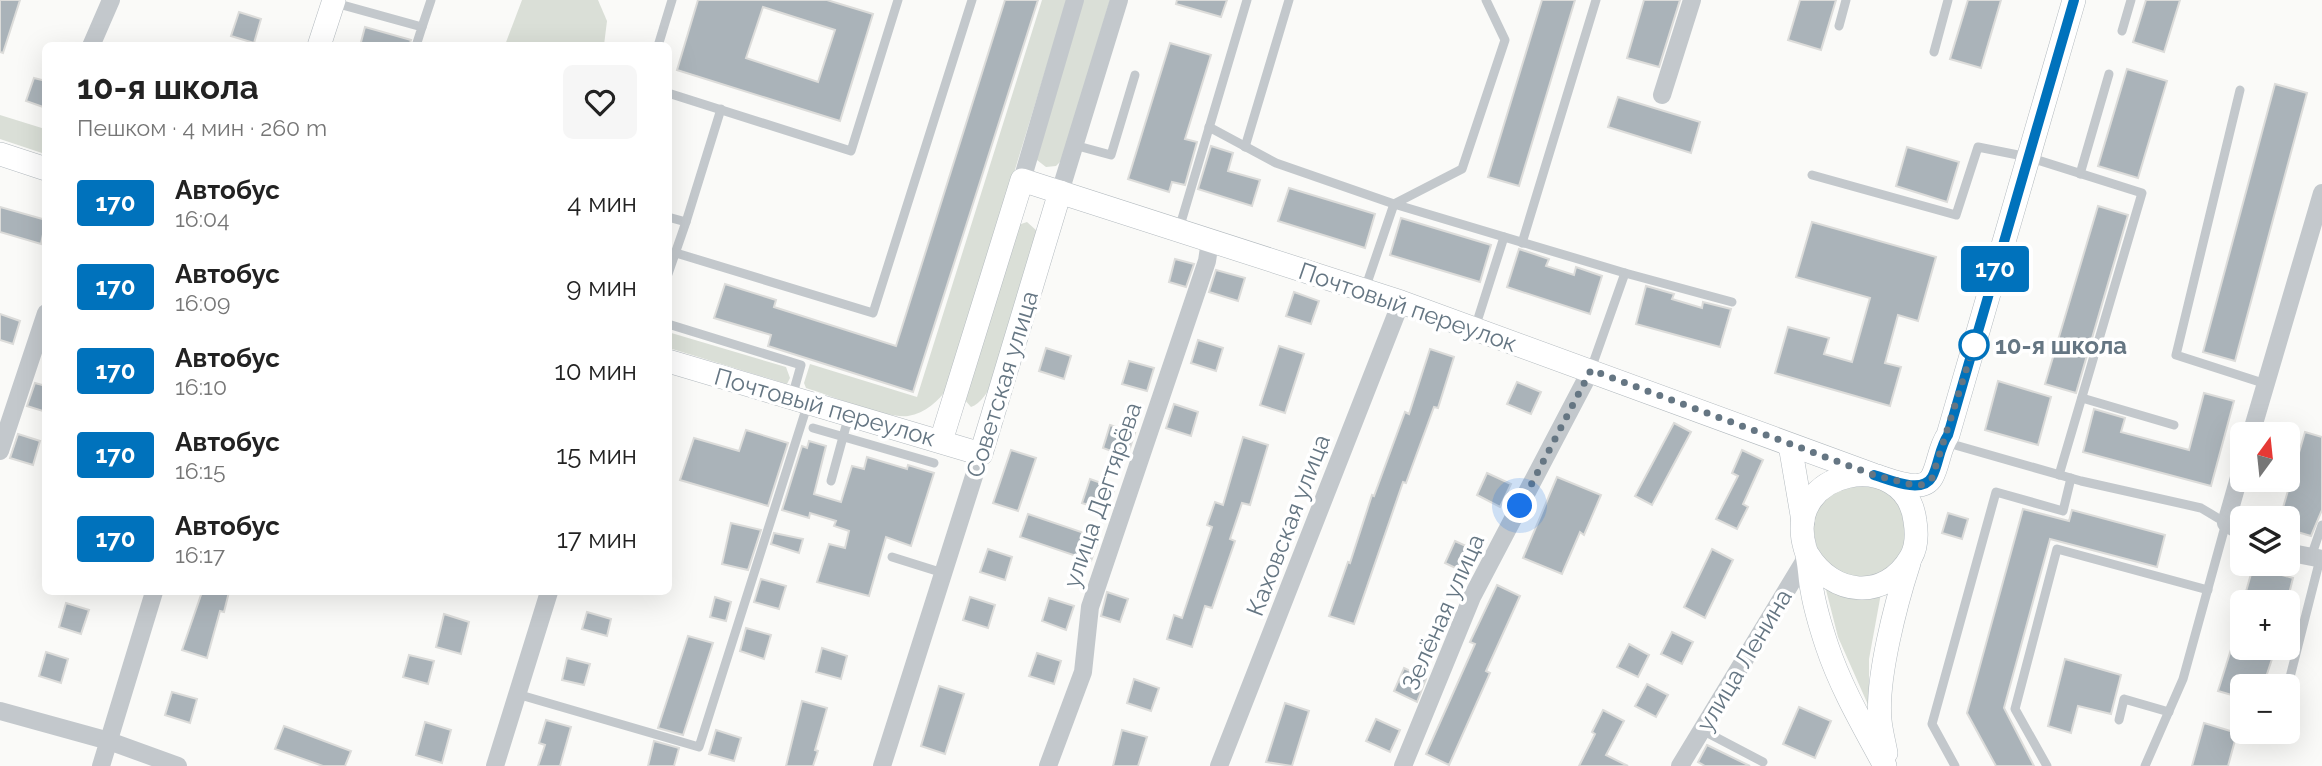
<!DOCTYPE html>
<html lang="ru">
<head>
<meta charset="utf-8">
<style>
	:root { --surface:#fff; --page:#f6f6f6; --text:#222; --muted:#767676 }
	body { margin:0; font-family:Raleway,sans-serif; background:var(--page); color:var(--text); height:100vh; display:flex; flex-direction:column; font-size:26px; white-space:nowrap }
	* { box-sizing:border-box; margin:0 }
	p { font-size:23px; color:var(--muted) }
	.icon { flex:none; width:38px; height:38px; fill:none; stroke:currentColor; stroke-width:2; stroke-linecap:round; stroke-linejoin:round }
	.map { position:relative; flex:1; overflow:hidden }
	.panel { position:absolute; left:42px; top:42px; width:630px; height:553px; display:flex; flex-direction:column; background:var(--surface); border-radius:10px; box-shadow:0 7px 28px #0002 }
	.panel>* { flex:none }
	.badge { padding:0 14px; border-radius:5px; font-size:24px; line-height:46px }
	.needle { width:46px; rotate:15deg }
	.fabs { position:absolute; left:2230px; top:422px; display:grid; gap:14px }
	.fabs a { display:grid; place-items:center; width:70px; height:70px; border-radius:10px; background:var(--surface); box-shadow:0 7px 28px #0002; font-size:35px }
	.you { position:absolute; width:35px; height:35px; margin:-18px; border:5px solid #fff; border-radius:50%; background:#1a73e8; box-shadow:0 0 0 10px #1a73e833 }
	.map>.badge { position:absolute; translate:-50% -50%; box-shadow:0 0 0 4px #fff }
	.round { display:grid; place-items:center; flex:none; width:74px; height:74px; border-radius:10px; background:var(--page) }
	.head { display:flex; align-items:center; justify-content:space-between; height:119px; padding:0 35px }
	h1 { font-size:33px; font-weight:700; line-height:52px }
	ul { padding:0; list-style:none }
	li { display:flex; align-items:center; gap:21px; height:84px; padding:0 35px }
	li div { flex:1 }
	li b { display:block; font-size:26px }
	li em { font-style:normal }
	li .badge { min-width:77px; font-weight:700; text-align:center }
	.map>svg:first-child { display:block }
</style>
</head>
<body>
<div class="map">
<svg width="2322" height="766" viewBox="0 0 2322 766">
	<rect width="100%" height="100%" fill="#fafaf8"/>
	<g fill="#dadfd7">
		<path d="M522 0H598L607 21 604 45H505Z"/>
		<path d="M1042 0H1067L948 388C938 401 926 413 908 416 887 419 829 395 806 388L804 383 810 364 917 397Z"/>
		<path d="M1083 0H1110L1062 160 1056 166 1046 167 1037 160V150Z"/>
		<path d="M0 115 45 129V154L0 139Z"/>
		<path d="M1027 222 1037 231C1028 266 1004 397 971 407L964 399 1018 225Z"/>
		<path d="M668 332 786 367 790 378 787 384 669 348Z"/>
		<path d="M1837 484H1879L1900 502 1906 514 1904 552 1887 572 1854 580 1819 562 1811 514Z"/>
		<path d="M1824 582 1882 588 1869 659V707L1838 637Z"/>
	</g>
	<g fill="#aab3b9" stroke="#dcdcda" stroke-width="2" fill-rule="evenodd">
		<path d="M0 0H20L3 53 0 52Z"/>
		<path d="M698 0H827L873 14 840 121 677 70ZM763 7 835 30 818 82 746 58Z"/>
		<path d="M1005 0H1038L913 392 768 346 771 335 714 318 725 284 776 300 774 307 896 346Z"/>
		<path d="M1177 0H1227L1221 17 1176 4Z"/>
		<path d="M1542 0H1575L1519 186 1488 177Z"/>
		<path d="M1644 0H1680L1659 67 1627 58Z"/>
		<path d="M1800 0H1836L1821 50 1788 40Z"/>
		<path d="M1968 0H2001L1981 68 1950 59Z"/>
		<path d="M2146 0H2180L2164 52 2133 42Z"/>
		<path d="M239 12 261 19 254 43 231 36Z"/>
		<path d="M365 27 411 40 409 46H360Z"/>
		<path d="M1170 43 1211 55 1185 139 1197 142 1185 185 1172 182 1169 192 1128 179Z"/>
		<path d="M2127 69 2167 81 2138 178 2098 166Z"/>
		<path d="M34 78 46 81V108L26 101Z"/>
		<path d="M2275 84 2307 93 2235 361 2203 352Z"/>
		<path d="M1618 97 1700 122 1691 153 1608 127Z"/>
		<path d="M1211 146 1233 153 1228 171 1260 180 1252 206 1198 189Z"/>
		<path d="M1907 147 1959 162 1947 202 1896 186Z"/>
		<path d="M1289 188 1375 214 1365 248 1278 221Z"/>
		<path d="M2098 206 2128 215 2076 393 2045 384Z"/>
		<path d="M0 207 46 220 41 244 0 232Z"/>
		<path d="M1401 218 1491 245 1480 282 1390 255Z"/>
		<path d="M1812 222 1936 257 1918 321 1898 315 1885 363 1901 367 1890 406 1775 373 1788 327 1829 338 1824 354 1852 362 1870 298 1796 277Z"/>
		<path d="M1519 249 1549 259 1546 266 1574 275 1576 267 1602 276 1590 314 1507 287Z"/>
		<path d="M1175 259 1194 264 1186 287 1169 282Z"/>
		<path d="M1216 270 1245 278 1238 301 1209 292Z"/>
		<path d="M1646 286 1674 294 1672 299 1702 308 1703 302 1731 309 1720 347 1636 324Z"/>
		<path d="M1294 292 1319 301 1311 324 1286 316Z"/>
		<path d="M0 314 20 321 13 344 0 340Z"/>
		<path d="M1198 340 1223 348 1216 371 1191 363Z"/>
		<path d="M1279 346 1304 354 1285 413 1260 405Z"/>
		<path d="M1046 348 1071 356 1064 379 1039 371Z"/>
		<path d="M1430 349 1454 357 1438 408 1434 407 1406 483 1403 482 1354 624 1329 616 1348 562 1350 563 1372 495 1374 496 1405 412 1409 414Z"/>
		<path d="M1129 361 1154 368 1147 391 1122 384Z"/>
		<path d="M1998 381 2051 397 2038 445 1985 430Z"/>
		<path d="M1517 382 1541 392 1531 414 1507 404Z"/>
		<path d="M35 383 46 386V412L27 406Z"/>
		<path d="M2204 393 2234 401 2211 486 2083 452 2094 409 2125 418 2121 432 2189 450Z"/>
		<path d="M1174 404 1198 412 1191 436 1166 428Z"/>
		<path d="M1674 423 1691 432 1652 505 1635 496Z"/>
		<path d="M1110 425 1135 433 1127 457 1103 448Z"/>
		<path d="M746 430 788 443 768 506 680 480 694 438 739 451Z"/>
		<path d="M2305 432 2322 437V510L2311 536 2287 529V518H2280Z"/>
		<path d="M18 434 40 441 33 465 10 458Z"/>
		<path d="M1243 437 1268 445 1250 505 1242 503 1230 539 1235 541 1212 608 1205 606 1192 647 1167 639 1174 615 1182 618 1212 527 1207 525 1215 502 1223 505Z"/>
		<path d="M809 441 826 446 814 494 841 502 852 466 864 469 867 457 907 469 908 465 934 473 911 546 886 537 869 596 817 582 829 544 845 548 849 531 834 526 836 521 810 513 809 518 782 510 802 446 807 448Z"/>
		<path d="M1011 450 1036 458 1018 511 993 503Z"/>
		<path d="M1742 450 1763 460 1743 504 1748 507 1737 529 1716 519 1738 476 1732 473Z"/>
		<path d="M1487 473 1511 484 1500 507 1477 495Z"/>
		<path d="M1557 477 1601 495 1584 535 1580 532 1562 574 1523 558Z"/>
		<path d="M1090 479 1115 488 1107 511 1082 503Z"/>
		<path d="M2023 509 2069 521 2072 510 2165 535 2157 567 2050 539 2004 708 2034 766H1996L1967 713Z"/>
		<path d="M1948 513 1968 519 1962 539 1942 533Z"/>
		<path d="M1028 514 1099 538 1091 561 1020 537Z"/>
		<path d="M731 523 761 530 748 570 722 564Z"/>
		<path d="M774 533 803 539 799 553 771 544Z"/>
		<path d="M1455 541 1479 552 1468 574 1445 563Z"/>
		<path d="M988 549 1012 557 1005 580 980 572Z"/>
		<path d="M1712 549 1733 560 1705 618 1684 607Z"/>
		<path d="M2253 567 2293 578 2287 602H2243Z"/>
		<path d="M761 579 786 586 779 609 754 602Z"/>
		<path d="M1497 585 1520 596 1486 671 1490 673 1449 765 1426 754 1475 644 1470 642Z"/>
		<path d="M202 592H229L224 612 220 611 207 658 182 650Z"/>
		<path d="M1107 592 1128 599 1120 622 1101 616Z"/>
		<path d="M715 597 731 602 726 621 710 617Z"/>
		<path d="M970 597 995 605 988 628 963 620Z"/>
		<path d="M1049 598 1074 606 1066 630 1042 621Z"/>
		<path d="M66 603 89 610 81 634 59 627Z"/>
		<path d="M587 612 611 619 607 636 582 629Z"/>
		<path d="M444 614 469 622 461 654 436 647Z"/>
		<path d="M746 628 771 635 764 659 740 651Z"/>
		<path d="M1672 632 1693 642 1682 664 1661 654Z"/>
		<path d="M688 636 713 643 683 735 658 728Z"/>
		<path d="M2233 643 2273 656 2263 686H2242V698L2218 691Z"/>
		<path d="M1629 644 1649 655 1638 677 1617 667Z"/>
		<path d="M822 648 847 656 841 679 816 672Z"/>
		<path d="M46 652 68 659 61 683 39 676Z"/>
		<path d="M1037 653 1061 661 1054 684 1029 676Z"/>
		<path d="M409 655 434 661 428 684 403 677Z"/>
		<path d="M567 658 590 664 584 685 562 680Z"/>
		<path d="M2065 659 2121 675 2111 714 2078 706 2071 733 2048 726Z"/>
		<path d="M1404 668 1426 679 1417 702 1394 691Z"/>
		<path d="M1134 679 1159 688 1151 711 1127 703Z"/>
		<path d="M1647 684 1668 695 1656 717 1635 706Z"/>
		<path d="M939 686 964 694 945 754 921 746Z"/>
		<path d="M172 692 197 699 190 723 165 715Z"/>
		<path d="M802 701 827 708 815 750 818 751 813 766H786Z"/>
		<path d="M1285 703 1309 711 1292 766 1266 762Z"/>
		<path d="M1799 707 1831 721 1815 758 1783 744Z"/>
		<path d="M1603 710 1624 721 1606 755 1628 766H1579L1595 734 1592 732Z"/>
		<path d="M1376 719 1400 730 1390 752 1366 741Z"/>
		<path d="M546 720 571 727 560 766H538L545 745 539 743Z"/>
		<path d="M425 722 451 730 442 763 416 755Z"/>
		<path d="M2204 723 2237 733 2228 766H2192Z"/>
		<path d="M284 726 351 751 345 766H323L275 749Z"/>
		<path d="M716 730 741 738 734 761 709 754Z"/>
		<path d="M1122 730 1147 737 1138 766H1113Z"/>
		<path d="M654 741 679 748 674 766H648Z"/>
		<path d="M1707 745 1750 766H1705L1698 762Z"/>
	</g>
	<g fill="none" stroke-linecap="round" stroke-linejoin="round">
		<g stroke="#b3babf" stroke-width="24">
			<g id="secondary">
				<path d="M319 46 334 0"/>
				<path d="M0 154 46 169"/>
				<path d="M668 361 981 454 1060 192"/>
				<path d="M941 441 1022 180 1401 302 1874 475C1888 479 1922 495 1932 477 1939 464 1939 448 1948 435L2074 0"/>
				<path d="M1790 445 1803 521"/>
				<path d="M1808 555C1832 595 1885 602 1911 557 1917 546 1917 533 1915 521 1906 446 1782 468 1805 548 1810 561 1809 576 1812 590 1815 608 1821 628 1827 646 1841 688 1864 727 1885 766"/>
				<path d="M1886 753C1884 742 1881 731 1880 720 1876 679 1896 603 1909 563"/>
			</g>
		</g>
		<g stroke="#c3c8cc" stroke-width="9">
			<path d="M335 3 422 27 416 46"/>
			<path d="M1839 26 1846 0"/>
			<path d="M422 27 431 0"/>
			<path d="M2122 31 2131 0"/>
			<path d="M658 46 672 0"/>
			<path d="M1934 52 1948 0"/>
			<path d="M2240 90 2176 355 2266 384"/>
			<path d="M668 93 851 151 898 0"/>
			<path d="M1209 127 1276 163 1394 204 1625 273 1591 369"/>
			<path d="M1074 145 1111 155 1135 75"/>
			<path d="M1245 147 1289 0"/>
			<path d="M2080 174 2109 74"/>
			<path d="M1812 175 1956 215 1978 147 2028 157 2142 193 2059 475"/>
			<path d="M668 217 686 222 668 274"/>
			<path d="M686 222 721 109"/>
			<path d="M1179 229 1247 0"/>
			<path d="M1522 243 1596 0"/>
			<path d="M676 253 873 313 972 0"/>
			<path d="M1625 273 1732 302"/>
			<path d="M1365 289 1394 204 1462 169 1505 40 1486 0"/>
			<path d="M668 324 801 365 792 397"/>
			<path d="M1475 328 1504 237"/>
			<path d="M2082 398 2174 425"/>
			<path d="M813 428 934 463"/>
			<path d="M1948 443 2081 481 2201 508 2226 523 2183 679 2145 766"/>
			<path d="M831 481 849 415"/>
			<path d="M892 557 943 573"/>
			<path d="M2311 557 2322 525"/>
			<path d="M2287 689 2320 559"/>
			<path d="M517 694 699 747 808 403"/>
			<path d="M2119 720 2124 699 2169 712"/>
			<path d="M1702 730 1763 762"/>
			<path d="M1955 766 1932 724 1996 492 2063 511 2071 478"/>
			<path d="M2047 766 2015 709 2057 549 2208 590"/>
		</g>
		<g stroke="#c3c8cc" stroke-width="18">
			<path d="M91 46 111 0"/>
			<path d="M1662 95 1692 0"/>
			<path d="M1022 180 1075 0"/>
			<path d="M1060 192 1119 0"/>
			<path d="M2251 434 2322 193"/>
			<path d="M0 451 46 313"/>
			<path d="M2242 467 2226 523 2242 532"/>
			<path d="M2287 552 2322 559"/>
			<path d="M0 711 109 741 178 766"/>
			<path d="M101 766 154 592"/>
			<path d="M495 766 549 592"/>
			<path d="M882 766 981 454"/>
			<path d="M1048 766 1083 672 1090 607 1207 261 1210 241"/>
			<path d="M1219 766 1401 302"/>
			<path d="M1403 766 1472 597 1591 370"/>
			<path d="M1680 766 1808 555"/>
		</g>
		<use href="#secondary" stroke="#fff" stroke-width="23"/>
	</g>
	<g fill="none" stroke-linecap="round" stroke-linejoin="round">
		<g stroke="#fff" stroke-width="16">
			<path id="line" d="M1874 475C1888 479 1922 495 1932 477 1939 464 1939 448 1948 435L2074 0"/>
		</g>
		<use href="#line" stroke="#0072bc" stroke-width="10"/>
		<path stroke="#657683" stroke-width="7" stroke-dasharray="0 12.6" d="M1520 506 1591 370 1874 475 1913 485H1921L1932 478 1974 345"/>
	</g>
	<circle fill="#fff" stroke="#0072bc" stroke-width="3.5" cx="1974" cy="345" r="14"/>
	<g text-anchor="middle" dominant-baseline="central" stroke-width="7" stroke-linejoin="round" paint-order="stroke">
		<g font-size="24" fill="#657683" stroke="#fff">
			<text transform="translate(1408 307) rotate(19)">Почтовый переулок</text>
			<text transform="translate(1002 384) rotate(-73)">Советская улица</text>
			<text transform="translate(825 407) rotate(16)">Почтовый переулок</text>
			<text transform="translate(1102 495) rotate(-71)">улица Дегтярёва</text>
			<text transform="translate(1288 525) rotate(-69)">Каховская улица</text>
			<text transform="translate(1443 612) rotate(-66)">Зелёная улица</text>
			<text transform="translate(1744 660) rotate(-59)">улица Ленина</text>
		</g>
		<g font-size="24" font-weight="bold" fill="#657683" stroke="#fff" text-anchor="start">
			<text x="1995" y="345">10-я школа</text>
		</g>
	</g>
</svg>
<div class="fabs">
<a><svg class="needle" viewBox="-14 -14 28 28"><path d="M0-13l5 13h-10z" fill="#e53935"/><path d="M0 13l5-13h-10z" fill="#767676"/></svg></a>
<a><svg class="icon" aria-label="layers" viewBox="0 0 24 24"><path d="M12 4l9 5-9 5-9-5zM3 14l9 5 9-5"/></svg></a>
<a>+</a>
<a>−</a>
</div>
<div class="you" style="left:1520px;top:506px"></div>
<b class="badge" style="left:1995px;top:269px;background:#0072bc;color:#fff">170</b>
<section class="panel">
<div class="head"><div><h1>10-я школа</h1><p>Пешком · 4 мин · 260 m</p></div><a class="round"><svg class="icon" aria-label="heart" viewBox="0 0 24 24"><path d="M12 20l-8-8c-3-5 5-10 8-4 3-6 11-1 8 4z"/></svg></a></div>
<ul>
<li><span class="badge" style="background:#0072bc;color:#fff">170</span><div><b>Автобус</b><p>16:04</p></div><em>4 мин</em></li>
<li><span class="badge" style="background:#0072bc;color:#fff">170</span><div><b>Автобус</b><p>16:09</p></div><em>9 мин</em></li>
<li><span class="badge" style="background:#0072bc;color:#fff">170</span><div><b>Автобус</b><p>16:10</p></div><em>10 мин</em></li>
<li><span class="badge" style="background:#0072bc;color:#fff">170</span><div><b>Автобус</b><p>16:15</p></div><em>15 мин</em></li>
<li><span class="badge" style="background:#0072bc;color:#fff">170</span><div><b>Автобус</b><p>16:17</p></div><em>17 мин</em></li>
</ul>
</section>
</div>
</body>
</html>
